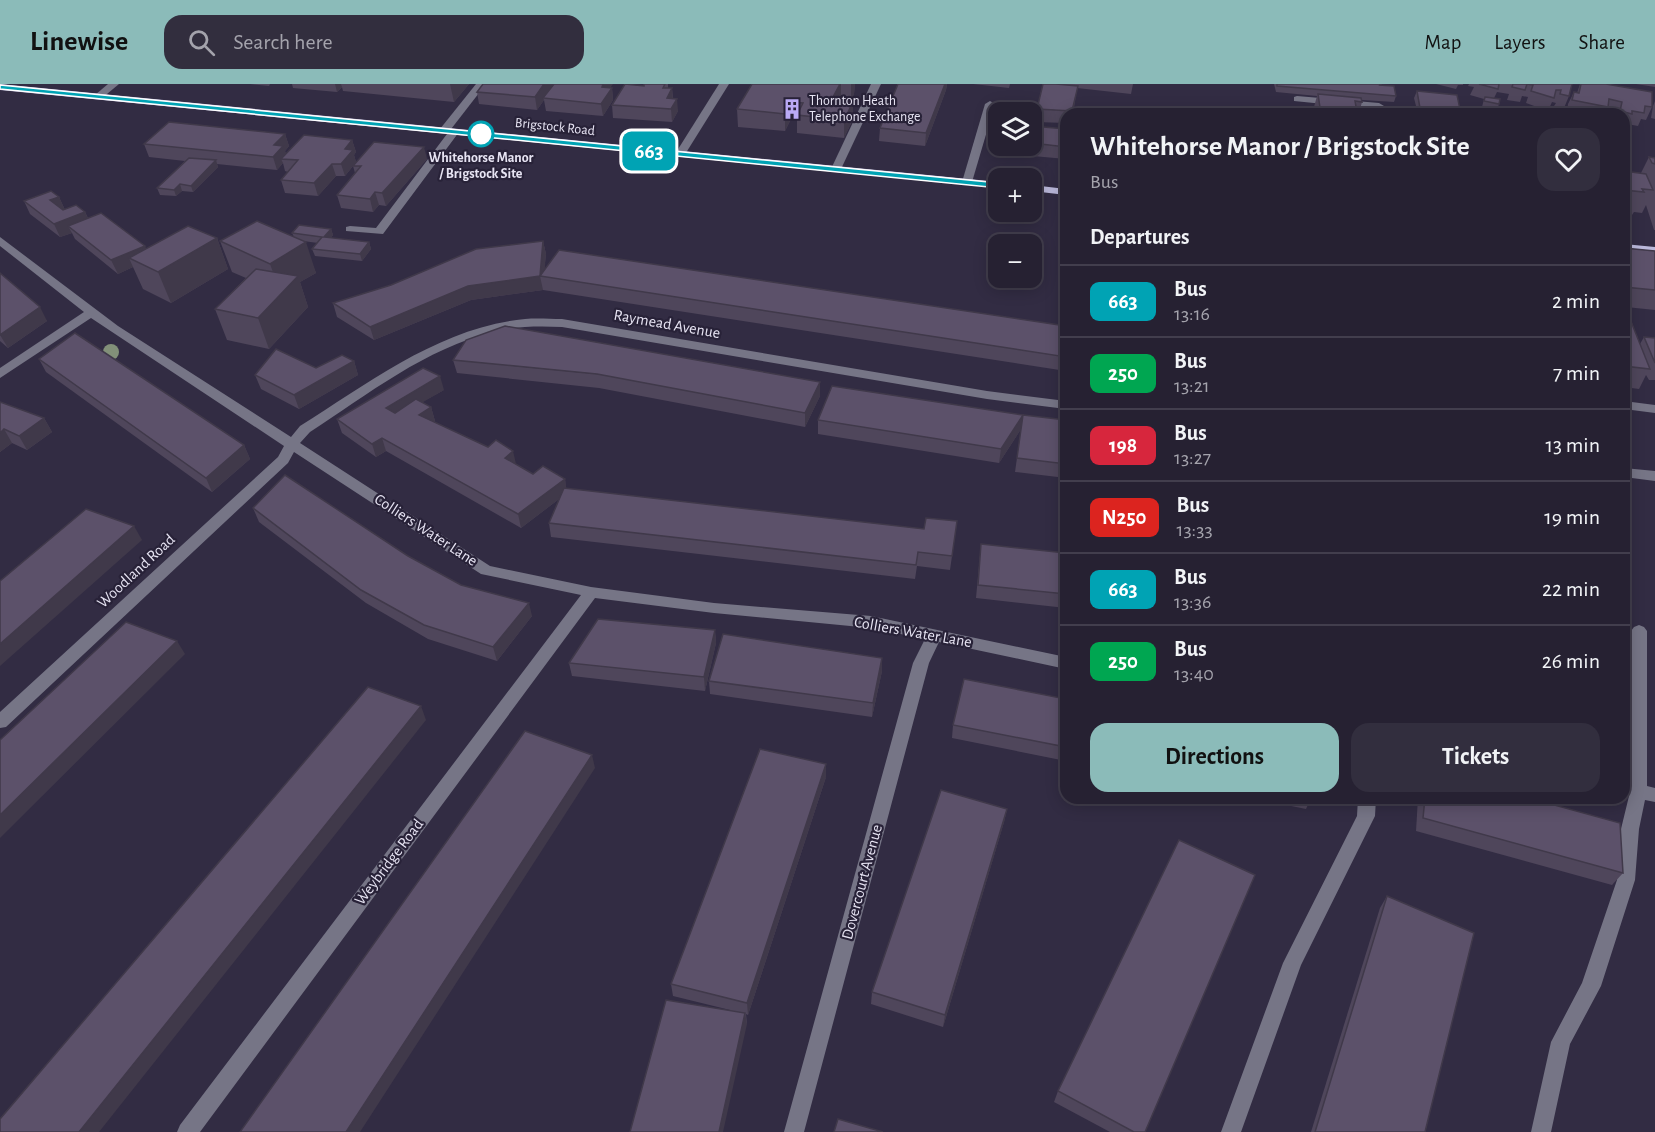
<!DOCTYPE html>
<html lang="en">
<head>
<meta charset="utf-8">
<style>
	:root { --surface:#262132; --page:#322e3e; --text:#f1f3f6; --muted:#a4a3ac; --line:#423e4d; --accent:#8bbbb9 }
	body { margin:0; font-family:"Alegreya Sans",sans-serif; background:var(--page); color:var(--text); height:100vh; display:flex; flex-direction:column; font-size:22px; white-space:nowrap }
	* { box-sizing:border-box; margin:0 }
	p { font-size:20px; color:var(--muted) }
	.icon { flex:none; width:33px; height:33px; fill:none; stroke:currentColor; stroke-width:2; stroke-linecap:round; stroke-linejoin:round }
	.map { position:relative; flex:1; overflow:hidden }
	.details { position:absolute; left:1060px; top:24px; width:570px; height:696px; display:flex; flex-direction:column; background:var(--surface); border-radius:18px; box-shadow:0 3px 15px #0003,0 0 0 2px var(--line) }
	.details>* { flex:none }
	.badge { padding:0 12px; border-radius:9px; font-size:21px; line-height:39px }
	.tools { position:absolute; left:988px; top:18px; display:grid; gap:12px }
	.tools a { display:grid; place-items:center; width:54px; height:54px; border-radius:12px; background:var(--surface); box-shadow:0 3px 15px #0003,0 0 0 2px var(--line); font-size:30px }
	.map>.badge { position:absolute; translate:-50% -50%; box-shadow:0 0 0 3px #fff }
	h2 { padding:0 30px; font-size:22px; line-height:54px }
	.round { display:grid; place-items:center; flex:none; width:63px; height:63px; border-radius:18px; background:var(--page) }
	.head { display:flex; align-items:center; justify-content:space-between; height:102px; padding:0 30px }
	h1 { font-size:28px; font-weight:700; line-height:45px }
	.action { display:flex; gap:12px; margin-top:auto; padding:12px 30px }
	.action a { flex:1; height:69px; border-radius:18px; background:var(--accent); color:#111; font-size:24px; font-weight:700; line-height:69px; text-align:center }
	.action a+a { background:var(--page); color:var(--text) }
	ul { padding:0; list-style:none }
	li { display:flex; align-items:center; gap:18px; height:72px; padding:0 30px; border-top:2px solid var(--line) }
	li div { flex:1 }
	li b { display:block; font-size:22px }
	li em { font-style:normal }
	li .badge { min-width:66px; font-weight:700; text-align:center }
	header { display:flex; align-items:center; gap:36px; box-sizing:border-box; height:84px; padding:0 30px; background:var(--accent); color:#111 }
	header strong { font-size:28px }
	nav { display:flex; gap:33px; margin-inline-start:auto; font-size:21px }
	.search { width:420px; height:54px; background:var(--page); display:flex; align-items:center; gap:15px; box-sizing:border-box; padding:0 21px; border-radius:18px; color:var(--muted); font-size:22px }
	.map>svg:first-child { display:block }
</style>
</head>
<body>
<header>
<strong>Linewise</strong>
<div class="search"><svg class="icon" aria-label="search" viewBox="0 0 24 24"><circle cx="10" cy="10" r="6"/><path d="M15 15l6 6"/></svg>Search here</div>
<nav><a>Map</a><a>Layers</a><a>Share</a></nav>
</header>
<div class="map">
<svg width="1655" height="1048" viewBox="0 0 1655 1048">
	<rect width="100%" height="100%" fill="#322c43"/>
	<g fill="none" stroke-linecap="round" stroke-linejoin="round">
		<g fill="#767586" fill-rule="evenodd">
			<path d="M108 0H119L101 15H95V11Z"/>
			<path d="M476 0H486L448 49H440V45Z"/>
			<path d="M719 0H729L684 72H676L675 70Z"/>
			<path d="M871 0H881L841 85 832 87 831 85Z"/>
			<path d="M1297 12 1379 19 1384 22 1385 30H1375L1374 25 1294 17V13Z"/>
			<path d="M990 17 995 20 972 98 963 100 962 98 985 20Z"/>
			<path d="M1467 26 1473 30H1463Z"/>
			<path d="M450 46 459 48 383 150 346 147V143L350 142 376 144Z"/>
			<path d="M0 153 118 242 291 353 300 342C370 298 441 243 525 235 537 234 550 235 562 235L987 307 1066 317V325L987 315 562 243C539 242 516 242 494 248 426 264 367 311 310 348L300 359 490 482 591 503 714 519 871 532 1066 573V585L939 558 929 579 804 1048H784L913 579 925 555 871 544 714 529 595 514 200 1048H177L180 1041 581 511 481 490 294 368 288 379 6 643 0 644V628L278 373 284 362 91 234 0 294V284L84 228 0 162Z"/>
			<path d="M1624 317 1655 321V329L1624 325Z"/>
			<path d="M1624 384 1655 387V397L1624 393Z"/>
			<path d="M1639 541 1644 543 1647 547V702L1655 704V718L1645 716 1639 745 1635 796 1601 902 1570 960 1551 1048H1531L1551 958 1582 899 1617 796 1621 745 1629 712 1624 711V697L1631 698V547L1634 543Z"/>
			<path d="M1358 714H1376L1375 732 1301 881 1241 1048H1221L1283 879 1357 732Z"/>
		</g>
		<g fill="#bbb9db" fill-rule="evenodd">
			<path d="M0 0 999 98V104L0 6Z"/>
			<path d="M1032 101 1066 105V111L1032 107Z"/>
			<path d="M1624 160 1655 163V169L1624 166Z"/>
		</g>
	</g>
	<circle fill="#829079" cx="111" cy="268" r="8"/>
	<g fill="#4f465b">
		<path d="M250 0H270L269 2Z"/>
		<path d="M292 0H469L454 18 343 7 342 3 337 8 293 4Z"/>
		<path d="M644 0H668V4H672L673 14 678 27 672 38 613 34 612 21 644 2Z"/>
		<path d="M752 0H855L854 10 851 16 841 15V16L853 35 844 54 797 49V36L791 35 785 47 738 43 737 25Z"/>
		<path d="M898 0H947L946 6 925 62 879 57 880 44Z"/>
		<path d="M973 0H1010L1009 4Z"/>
		<path d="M1043 0H1133L1131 10 1077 4 1073 30H1066V39L1036 38 1037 25Z"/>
		<path d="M1274 0H1381V1L1396 12 1394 18 1362 16V18L1359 29 1364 30H1315L1314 23 1317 12 1276 8Z"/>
		<path d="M1436 0H1463V1H1458L1456 5Z"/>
		<path d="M1469 0H1572L1569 12 1564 24 1554 22 1556 19 1552 18 1548 27 1526 19 1528 13 1522 12 1520 18 1507 16 1509 10 1497 8 1494 14 1499 20 1497 26 1482 23 1484 15 1470 11 1474 3 1468 2Z"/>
		<path d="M1580 0H1606L1652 23 1646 36 1641 35 1638 42 1627 40 1626 42H1624V30H1615L1606 28 1605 30H1576L1567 28 1568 20 1574 8 1577 9Z"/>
		<path d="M1636 0H1655V3Z"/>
		<path d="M611 4H612L613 16 603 32 546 27 544 16 537 26 479 20 477 8Z"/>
		<path d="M1417 7 1461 30H1418L1414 14Z"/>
		<path d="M1655 17V35L1651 34 1653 22Z"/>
		<path d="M1032 42 1066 45V75L1000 69 1001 62H1032Z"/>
		<path d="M285 50 289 62 285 67 286 70 352 56 356 68 354 71 356 78 427 75 386 122 379 121 373 128 341 124 337 111 355 89 353 82 345 92H336L318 112 285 109 281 96 288 88 285 87 283 79 277 86 217 80 218 83 193 108 182 107 176 112 160 111 157 104 185 77 149 73 144 60Z"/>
		<path d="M1649 73 1655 74V146H1654L1646 121 1642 129 1634 128 1632 131H1624V87L1641 89Z"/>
		<path d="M59 113 65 126 85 128 88 134 147 165 217 154 228 185 171 219 143 205 133 183 118 190 75 155 72 149 60 153 30 130 24 117Z"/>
		<path d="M331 145 333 151 331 154 369 158 371 165 362 177 315 172 312 165 318 159 303 157 316 189 300 198 308 223 269 265 227 256 215 225 246 194 232 188 220 157 294 153 292 149Z"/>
		<path d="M543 157 546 170 544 187 1066 242V287L543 206 471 216 374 256 337 233 333 219Z"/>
		<path d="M1624 164 1655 167V226L1626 223 1640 260 1644 253 1655 254V296H1649L1646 291 1639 305 1624 303Z"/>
		<path d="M0 189 47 237 8 264 0 257Z"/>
		<path d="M39 275 244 361 250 375 212 408 46 288Z"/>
		<path d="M453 276 820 312 805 343 599 304 457 289Z"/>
		<path d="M354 277 358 291 299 325 261 305 255 291 316 284Z"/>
		<path d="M444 306 422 318 431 323 435 337 434 338 516 380 533 390 565 395 566 405 924 445 957 437 950 486 917 482 915 495 551 453 549 439 559 415 521 444 386 367 376 373 342 349 337 335Z"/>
		<path d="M0 318 44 334 52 348 27 366 12 359 0 368Z"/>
		<path d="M1023 331 1066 336V394L1015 388Z"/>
		<path d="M818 336 1021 345 999 379 818 350Z"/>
		<path d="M253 424 408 472 461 501 532 532 497 577 428 555 366 519 259 438Z"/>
		<path d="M981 460 1066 469V524L976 514Z"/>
		<path d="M715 546 716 559 705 607 572 592 569 579Z"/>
		<path d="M882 587 872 633 710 610 709 597Z"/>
		<path d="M1624 595 1631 642 1624 651Z"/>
		<path d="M1066 615V677L952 654 953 641Z"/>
		<path d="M826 693 748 931 746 930 747 940 730 926 673 912 671 900Z"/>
		<path d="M1251 714H1311L1306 725Z"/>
		<path d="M1418 714H1529L1623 789 1612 801 1416 747Z"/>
		<path d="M1007 725 1004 738 943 943 871 920 872 908Z"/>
		<path d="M1387 812 1425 1048H1311L1380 824Z"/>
		<path d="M1058 1007 1145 1048H1110L1054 1018Z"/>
	</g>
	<g fill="#40394a">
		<path d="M335 0H341L342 3 337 8Z"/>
		<path d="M450 0H469L454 18Z"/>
		<path d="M544 0H555L543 14 544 16 537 26 535 13Z"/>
		<path d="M603 0H613L603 15 602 3Z"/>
		<path d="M840 0H841V15L832 33V15Z"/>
		<path d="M851 0H855L854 10 851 16Z"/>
		<path d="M945 0H947L946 6 925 62 926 49Z"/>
		<path d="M612 4 613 16 603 32 601 20Z"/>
		<path d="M672 4 673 17 668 26 667 14Z"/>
		<path d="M677 15 678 27 672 38 671 25Z"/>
		<path d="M791 18V35L785 47V30Z"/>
		<path d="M853 18V35L844 54V36Z"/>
		<path d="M285 50 289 62 285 67 287 74 281 75 283 79 277 86 273 73 274 61Z"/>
		<path d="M352 56 356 68 354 71 356 78 345 92 341 80 345 65Z"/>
		<path d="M424 63 427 75 386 122 382 109Z"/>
		<path d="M216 76 218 83 193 108 191 102Z"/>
		<path d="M332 80 336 92 318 112 314 99Z"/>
		<path d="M180 100 182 107 176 112 174 106Z"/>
		<path d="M375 108 379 121 373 128 370 115Z"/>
		<path d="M59 113 65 126 56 129 50 116Z"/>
		<path d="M85 128 91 141 68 142 72 149 60 153 54 140Z"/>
		<path d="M331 145 333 151 327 160 324 153Z"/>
		<path d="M217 154 228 185 171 219 158 188Z"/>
		<path d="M543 157 546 170 544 193 540 192Z"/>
		<path d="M306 158 316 189 300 198 308 223 269 265 258 234 281 210 270 180Z"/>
		<path d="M369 158 371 165 362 177 360 170Z"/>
		<path d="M145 162 151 175 129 174 133 183 118 190 111 176Z"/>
		<path d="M540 192 543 206 471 216 374 256 370 243 468 202Z"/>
		<path d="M40 223 47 237 8 264 0 251Z"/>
		<path d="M354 277 358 291 299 325 294 311Z"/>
		<path d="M440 292 444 306 390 337 386 324Z"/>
		<path d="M820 298V312L805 343V329Z"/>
		<path d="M431 323 435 337 423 345 419 331Z"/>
		<path d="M1023 331 1021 345 999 379 1001 365Z"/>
		<path d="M44 334 52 348 27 366 19 352Z"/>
		<path d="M4 345 12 359 0 368V349Z"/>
		<path d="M382 354 386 367 376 373 372 360Z"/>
		<path d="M244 361 250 375 212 408 206 394Z"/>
		<path d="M513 367 516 380 505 374Z"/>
		<path d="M565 395 567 409 521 444 518 430Z"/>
		<path d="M134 442 142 456 0 582V560Z"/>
		<path d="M529 519 532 532 497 577 493 563Z"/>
		<path d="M715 546 716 559 705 607 704 593Z"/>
		<path d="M177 557 185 570 0 754V731Z"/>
		<path d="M882 574V587L872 633 873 619Z"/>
		<path d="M421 622 426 636 99 1048H79Z"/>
		<path d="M592 671 595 684 360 1048H346Z"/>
		<path d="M826 680V693L748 931 747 919Z"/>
		<path d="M1007 725 1004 738 943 943 945 931Z"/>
		<path d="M745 929 747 940 723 1048H719Z"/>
	</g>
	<g fill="#5c516a" stroke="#40394a" stroke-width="1.5">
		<path d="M483 0H544L535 13 477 8Z"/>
		<path d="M554 0H603L602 3 612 4 601 20 543 14Z"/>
		<path d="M625 0 644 2V0H665L663 4H672L667 14 677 15 671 25 612 21Z"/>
		<path d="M752 0H840L832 15 853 18 844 36 797 31 803 19 791 18 785 30 737 25Z"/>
		<path d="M898 0H945L926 49 880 44Z"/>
		<path d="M1043 0H1056L1078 2 1072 27 1037 25Z"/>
		<path d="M1277 0H1381L1380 1 1394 2 1396 12 1277 2Z"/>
		<path d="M1479 0H1499L1498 5Z"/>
		<path d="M1513 0H1572L1569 12 1560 10 1561 6H1556L1554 14 1531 7 1533 1 1527 0 1525 6 1512 3Z"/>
		<path d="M1581 0H1606L1652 8V23L1645 22 1644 29 1632 27V30L1620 27 1622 18 1609 15 1608 23 1572 16 1574 8 1579 9Z"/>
		<path d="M1417 7 1457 11 1461 30H1421Z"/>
		<path d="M1318 10 1361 14 1362 18 1355 17 1357 28 1364 29V30H1321Z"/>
		<path d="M1485 13 1500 15 1499 20 1484 17Z"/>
		<path d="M169 38 285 50 274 61 283 62 273 73 144 60Z"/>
		<path d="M1032 42 1066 45V63L1032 59Z"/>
		<path d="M304 51 352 56 345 65 353 66 341 80H332L314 99 281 96 298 76 281 75Z"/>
		<path d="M374 58 424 63 382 109 375 108 370 115 337 111 361 82H353Z"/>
		<path d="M1649 73 1655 74V80L1652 79Z"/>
		<path d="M189 74 216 76 191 102 180 100 174 106 157 104Z"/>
		<path d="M1624 87 1646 90 1653 106 1642 105 1644 108 1624 106Z"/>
		<path d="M51 107 59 113 50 116 63 126 76 121 85 128 54 140 24 117Z"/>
		<path d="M101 129 145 162 111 176 68 142Z"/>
		<path d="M257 137 306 158 270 180 220 157Z"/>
		<path d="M299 141 331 145 324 153 369 158 360 170 312 165 322 153 292 149Z"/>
		<path d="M188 142 217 154 158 188 129 174Z"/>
		<path d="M543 157 540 192 468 202 370 243 333 219 391 201 476 165Z"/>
		<path d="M1624 164 1655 167V206L1624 203Z"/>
		<path d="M559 166 1066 242V273L540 192Z"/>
		<path d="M256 185 298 192 258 234 215 225Z"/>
		<path d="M0 189 40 223 0 251Z"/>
		<path d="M1624 220 1650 285 1624 282Z"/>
		<path d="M505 242 820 298 805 329 597 290 453 276 466 256Z"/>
		<path d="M75 249 244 361 206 394 39 275Z"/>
		<path d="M1644 253 1655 254V279Z"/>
		<path d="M276 265 316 284 342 271 354 277 294 311 255 291Z"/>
		<path d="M423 284 440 292 386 324 395 329 416 315 431 323 419 331 488 363 496 356 513 367 505 374 533 390 543 382 565 395 518 430 382 354 372 360 337 335Z"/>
		<path d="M832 302 1023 331 1001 365 818 336Z"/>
		<path d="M0 318 44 334 19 352 4 345 0 349Z"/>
		<path d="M1023 331 1066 336V380L1017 374Z"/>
		<path d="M285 391 408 472 461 501 529 519 493 563 424 541 361 506 253 424Z"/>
		<path d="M564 404 924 445 926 434 957 437 952 472 918 468 916 481 549 439Z"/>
		<path d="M86 425 134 442 0 560V497Z"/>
		<path d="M981 460 1066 469V510L978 501Z"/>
		<path d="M598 535 715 546 704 593 569 579Z"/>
		<path d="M126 538 177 557 0 731V656Z"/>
		<path d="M723 550 882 574 873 619 709 597Z"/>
		<path d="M964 595 1066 615V663L953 641Z"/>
		<path d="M1624 595H1627L1631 642 1624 640Z"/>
		<path d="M368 603 421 622 79 1048H0V1035Z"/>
		<path d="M525 647 592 671 346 1048H240Z"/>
		<path d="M760 665 826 680 747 919 671 900Z"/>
		<path d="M941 706 1007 725 945 931 872 908Z"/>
		<path d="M1425 714H1529L1620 739 1623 789 1423 734Z"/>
		<path d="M1179 756 1255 791 1145 1048H1134L1058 1007Z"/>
		<path d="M1387 812 1474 849 1425 1048H1315Z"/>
		<path d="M666 916 745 929 719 1048H630Z"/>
		<path d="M838 1035 883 1048H834Z"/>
	</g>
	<path fill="#00a3b4" stroke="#fff" stroke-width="1.5" d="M0 1 999 99 1003 101 999 104 0 5Z"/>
	<defs>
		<g id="building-bare" transform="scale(1.62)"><path d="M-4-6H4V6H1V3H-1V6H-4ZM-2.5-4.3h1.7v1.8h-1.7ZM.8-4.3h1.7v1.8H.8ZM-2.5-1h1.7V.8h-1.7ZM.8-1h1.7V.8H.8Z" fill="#baaaf6" stroke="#282238" stroke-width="2.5" paint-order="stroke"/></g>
	</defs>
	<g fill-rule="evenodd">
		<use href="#building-bare" x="792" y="25"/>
	</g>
	<circle fill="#fff" stroke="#00a3b4" stroke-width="3" cx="481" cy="50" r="12"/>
	<g text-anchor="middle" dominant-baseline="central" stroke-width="4.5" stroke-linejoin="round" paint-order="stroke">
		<g font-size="14" fill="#e7e4f3" stroke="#282238" text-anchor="start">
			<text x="809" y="17">Thornton Heath<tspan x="809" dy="16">Telephone Exchange</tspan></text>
		</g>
		<g font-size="14" fill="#e7e4f3" stroke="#282238">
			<text transform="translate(555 43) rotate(6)">Brigstock Road</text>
		</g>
		<g font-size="14" font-weight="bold" fill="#e7e4f3" stroke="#282238">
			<text x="481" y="74">Whitehorse Manor<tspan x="481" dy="16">/ Brigstock Site</tspan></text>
		</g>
		<g font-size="16" fill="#e7e4f3" stroke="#282238">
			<text transform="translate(667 240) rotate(10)">Raymead Avenue</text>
			<text transform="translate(426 446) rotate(33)">Colliers Water Lane</text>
			<text transform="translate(136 487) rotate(-43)">Woodland Road</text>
			<text transform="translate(913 548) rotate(10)">Colliers Water Lane</text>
			<text transform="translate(389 778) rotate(-53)">Weybridge Road</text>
			<text transform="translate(862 798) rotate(-75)">Dovercourt Avenue</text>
		</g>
	</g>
</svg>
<div class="tools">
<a><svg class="icon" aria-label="layers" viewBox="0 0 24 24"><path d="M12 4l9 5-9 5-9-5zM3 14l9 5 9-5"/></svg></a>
<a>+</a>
<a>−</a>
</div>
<b class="badge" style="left:649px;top:67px;background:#00a3b4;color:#fff">663</b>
<section class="details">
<div class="head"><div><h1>Whitehorse Manor / Brigstock Site</h1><p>Bus</p></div><a class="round"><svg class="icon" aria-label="heart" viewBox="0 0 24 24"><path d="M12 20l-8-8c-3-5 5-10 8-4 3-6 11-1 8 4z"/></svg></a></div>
<h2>Departures</h2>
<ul>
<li><span class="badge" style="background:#00a3b4;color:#fff">663</span><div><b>Bus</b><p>13:16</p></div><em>2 min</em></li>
<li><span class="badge" style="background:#00a651;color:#fff">250</span><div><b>Bus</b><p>13:21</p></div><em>7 min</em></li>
<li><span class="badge" style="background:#d7263d;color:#fff">198</span><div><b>Bus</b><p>13:27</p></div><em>13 min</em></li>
<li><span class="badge" style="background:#dc241f;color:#fff">N250</span><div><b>Bus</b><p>13:33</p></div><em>19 min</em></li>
<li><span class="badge" style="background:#00a3b4;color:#fff">663</span><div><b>Bus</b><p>13:36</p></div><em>22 min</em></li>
<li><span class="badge" style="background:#00a651;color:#fff">250</span><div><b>Bus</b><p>13:40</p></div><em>26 min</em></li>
</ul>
<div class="action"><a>Directions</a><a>Tickets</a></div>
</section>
</div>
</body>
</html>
